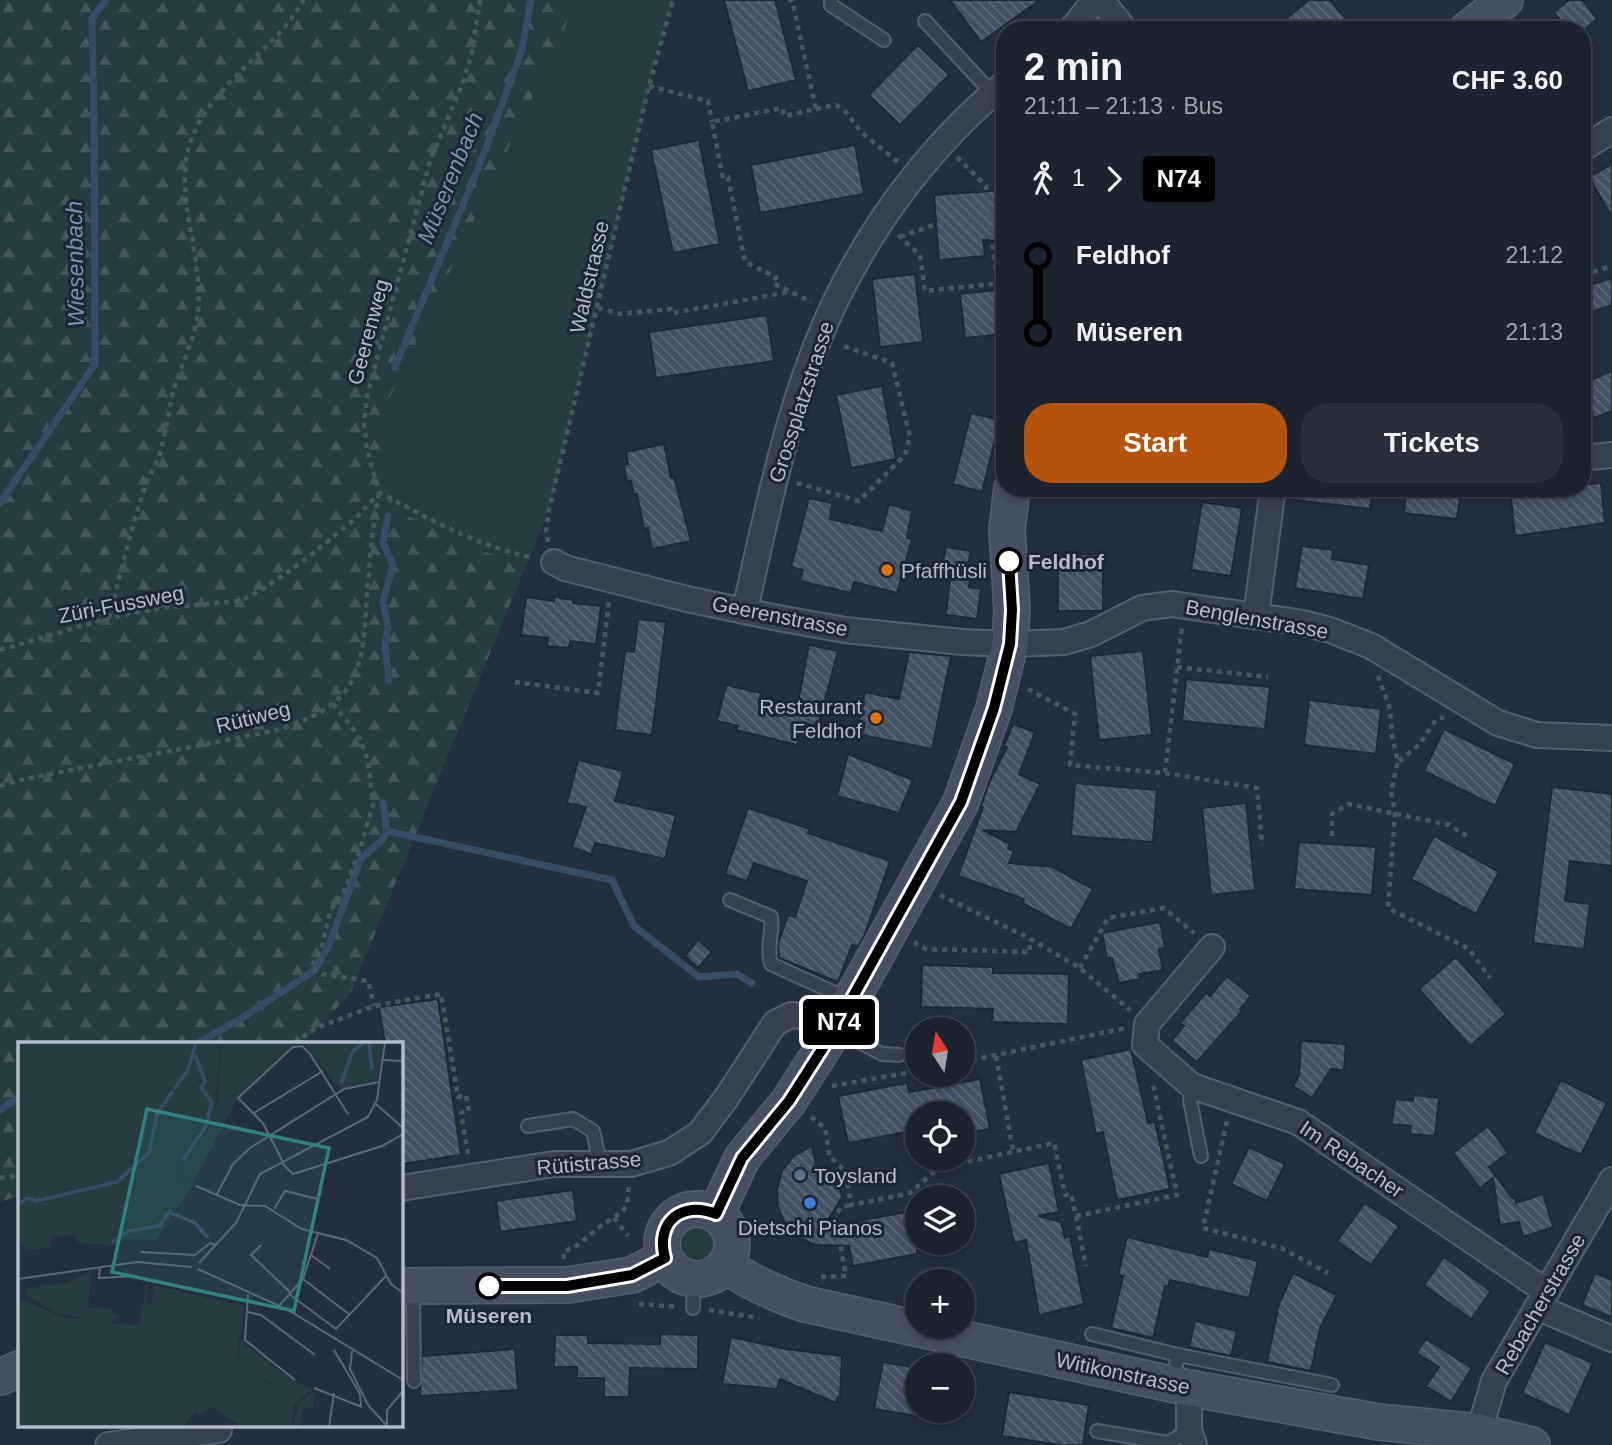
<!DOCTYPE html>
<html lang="en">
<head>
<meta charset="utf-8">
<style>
	:root { --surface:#1b232e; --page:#282f3a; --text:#f1f3f6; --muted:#a0a4aa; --line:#39404a; --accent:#b45309 }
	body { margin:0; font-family:Helvetica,sans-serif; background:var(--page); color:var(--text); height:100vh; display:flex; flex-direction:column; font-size:26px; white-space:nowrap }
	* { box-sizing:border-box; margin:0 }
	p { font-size:23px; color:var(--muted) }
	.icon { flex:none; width:38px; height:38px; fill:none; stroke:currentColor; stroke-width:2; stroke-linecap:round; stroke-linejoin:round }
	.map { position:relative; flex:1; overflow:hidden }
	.sheet { position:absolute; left:996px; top:21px; width:595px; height:476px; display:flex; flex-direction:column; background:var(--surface); border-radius:28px; box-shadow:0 4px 10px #0003,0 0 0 2px var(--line) }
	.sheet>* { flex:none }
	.badge { padding:0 14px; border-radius:5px; font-size:24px; line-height:46px }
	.needle { width:46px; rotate:348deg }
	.buttons { position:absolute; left:905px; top:1017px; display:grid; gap:14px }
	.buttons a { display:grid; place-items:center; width:70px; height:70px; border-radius:50%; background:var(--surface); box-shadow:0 4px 10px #0003,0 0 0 2px var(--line); font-size:35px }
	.map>.badge { position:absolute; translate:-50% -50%; box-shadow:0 0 0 4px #fff }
	.legs { display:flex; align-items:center; gap:10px; height:77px; padding:0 28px; font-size:23px }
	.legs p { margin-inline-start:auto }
	.head { display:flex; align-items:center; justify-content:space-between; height:119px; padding:0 28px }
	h1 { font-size:38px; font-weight:700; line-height:52px }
	.button { display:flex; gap:14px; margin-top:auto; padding:14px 28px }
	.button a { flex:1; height:80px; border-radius:28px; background:var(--accent); color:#fff; font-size:28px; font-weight:700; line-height:80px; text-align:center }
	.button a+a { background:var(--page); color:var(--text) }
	ul { padding:0 28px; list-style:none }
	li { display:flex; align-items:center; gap:24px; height:77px; font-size:26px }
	li i { display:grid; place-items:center; width:10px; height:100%; margin:0 9px; background:currentColor }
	li i::after { content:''; width:18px; height:18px; margin:-9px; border:5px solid; border-radius:50%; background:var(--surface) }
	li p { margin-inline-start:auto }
	li:first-child i { background:linear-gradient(#0000 50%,currentColor 0) }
	li:last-child i { background:linear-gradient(currentColor 50%,#0000 0) }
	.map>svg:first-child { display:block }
</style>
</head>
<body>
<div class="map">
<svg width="1612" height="1445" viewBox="0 0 1612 1445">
	<defs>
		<pattern id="forest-firs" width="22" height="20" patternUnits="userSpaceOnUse" patternTransform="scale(1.75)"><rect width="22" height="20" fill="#263c3f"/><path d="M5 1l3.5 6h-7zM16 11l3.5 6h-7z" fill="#435659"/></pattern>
		<pattern id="building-back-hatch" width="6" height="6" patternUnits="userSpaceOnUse" patternTransform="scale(1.75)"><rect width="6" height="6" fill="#455162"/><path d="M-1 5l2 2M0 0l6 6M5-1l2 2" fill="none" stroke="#5d6877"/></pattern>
	</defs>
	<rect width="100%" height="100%" fill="#242f3e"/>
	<g fill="#263c3f">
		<path d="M573 0H673L649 86 549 510 525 568 464 543 394 509 380 418 564 31Z"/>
		<circle cx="698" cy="1244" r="21"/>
	</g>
	<path fill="url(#forest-firs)" d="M0 0H573L564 31 380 418 394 509 464 543 525 568 350 994 308 1039 309 1044H19V1195L0 1202Z"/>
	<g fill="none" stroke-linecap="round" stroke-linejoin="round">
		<g stroke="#394c67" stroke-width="7">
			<path d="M395 367 480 164 522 50 531 0"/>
			<path d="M0 503 95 364 94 125 92 18 106 0"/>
			<path d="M388 516 383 543 393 565 383 601 388 627 385 646 389 680"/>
			<path d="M387 831 612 880 634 926 699 977 737 974 752 983"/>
			<path d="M196 1044 242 1018 315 970 328 947 360 861C366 850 384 844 386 832 388 823 384 811 383 803"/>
			<path d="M0 1110 19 1097"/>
		</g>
	</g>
	<g fill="url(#building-back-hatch)" stroke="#1f2835" stroke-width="2">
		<path d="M724 0H775L796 80 748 91Z"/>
		<path d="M950 0H1040L981 42Z"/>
		<path d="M1309 0H1330L1355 30H1297L1287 18Z"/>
		<path d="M1569 0H1582L1597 19 1584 30H1568L1554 12Z"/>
		<path d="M918 45 949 75 900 125 869 95Z"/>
		<path d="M699 140 720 244 673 253 651 150Z"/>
		<path d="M855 145 864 194 760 213 751 165Z"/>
		<path d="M1612 164V217L1589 177Z"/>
		<path d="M1004 190V239L983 240 985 256 939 260 934 195Z"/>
		<path d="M915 274 923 342 880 347 872 279Z"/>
		<path d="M1612 278V305L1582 315V288Z"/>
		<path d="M1004 289V334L965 338 960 294Z"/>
		<path d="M767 315 774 361 656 378 649 332Z"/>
		<path d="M1612 371V411L1594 418 1582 389V384Z"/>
		<path d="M882 386 896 459 851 468 836 395Z"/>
		<path d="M971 413 1000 420 982 492 953 484Z"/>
		<path d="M664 444 671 478 674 477 691 541 652 549 648 528 644 529 637 494 634 495 631 481H627L624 465 628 464 626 452Z"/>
		<path d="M1601 483 1605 523 1515 536 1511 498 1570 492V488H1582V485Z"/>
		<path d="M1295 488H1373L1370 509 1295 500Z"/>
		<path d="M1407 488H1461L1457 519 1404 513Z"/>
		<path d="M809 498 832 503 830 519 882 531 889 504 912 511 907 538 912 539 897 593 854 582 851 593 800 581 803 570 791 567Z"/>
		<path d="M1202 502 1242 508 1231 576 1191 570Z"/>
		<path d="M1302 546 1333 550 1332 559 1369 565 1363 599 1295 588Z"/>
		<path d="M946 547 971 551 966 573 941 570Z"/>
		<rect x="1058" y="554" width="45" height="57"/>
		<path d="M950 577 970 580 969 587 981 589 977 619 946 615Z"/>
		<path d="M526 597 554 601V597L573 600V603L601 606 596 644 570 641 569 648 547 646 548 638 521 635Z"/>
		<path d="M638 619 666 622 652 735 615 730 625 651 634 652Z"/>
		<path d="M809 645 838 651 818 726 803 723 797 745 736 730 738 726 717 721 726 685 761 693 760 697 795 705 796 702H798Z"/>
		<path d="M1143 651 1152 735 1099 740 1090 656Z"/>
		<path d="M909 652 951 656 932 749 856 734 865 692 899 699Z"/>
		<path d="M1186 679 1270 687 1265 729 1182 721Z"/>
		<path d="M1309 700 1381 709 1376 754 1304 745Z"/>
		<path d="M1013 724 1035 732 1019 774 1040 784 1016 832 983 830 1010 844 1008 849 1014 851 1009 863 1053 867 1093 889 1071 929 1022 903 1024 899 958 876 983 807 981 806 989 783 1007 747 1004 746Z"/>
		<path d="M1444 729 1515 764 1495 806 1424 771Z"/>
		<path d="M848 754 913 780 899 813 837 796Z"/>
		<path d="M578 760 623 771 615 801 676 815 665 859 595 843 591 854 572 847 586 807 567 803Z"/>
		<path d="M1075 783 1157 790 1153 842 1071 836Z"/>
		<path d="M1552 787 1612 794V866L1570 861 1565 901 1590 904 1584 949 1533 943Z"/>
		<path d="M1246 803 1255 890 1211 895 1202 808Z"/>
		<path d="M748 808 810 829 808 833 890 861 865 934 858 947 852 945 838 982 779 958 778 944 788 915 795 917 807 881 754 863 747 881 725 874Z"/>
		<path d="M1434 836 1499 872 1476 914 1411 879Z"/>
		<path d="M1299 842 1376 847 1372 895 1294 889Z"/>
		<path d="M1160 922 1165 948 1159 949 1163 970 1139 974 1140 979 1119 983 1112 958H1107L1102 933Z"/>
		<path d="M698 940 712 952 698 968 685 956Z"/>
		<path d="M1456 957 1506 1014 1470 1046 1419 989Z"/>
		<path d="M922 965 993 967V973L1069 974 1068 1024 992 1022 993 1009 921 1007Z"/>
		<path d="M1227 976 1251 996 1240 1009 1242 1011 1197 1062 1172 1041 1184 1026 1180 1023 1206 993 1210 996Z"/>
		<path d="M438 999 461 1155 402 1164 401 1044H385L379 1007Z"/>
		<path d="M1301 1041 1346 1044 1344 1070 1331 1069 1312 1098 1293 1086 1299 1076Z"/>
		<path d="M1131 1049 1148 1123 1155 1122 1170 1189 1117 1200 1103 1132 1096 1134 1081 1060Z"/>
		<path d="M980 1079 990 1129 962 1134V1113H917V1130L848 1143 838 1096 907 1083 909 1092Z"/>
		<path d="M1561 1080 1607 1103 1581 1155 1534 1133Z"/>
		<path d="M1414 1095 1439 1098 1435 1136 1410 1134 1411 1126 1392 1124 1395 1099 1413 1101Z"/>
		<path d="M1488 1126 1508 1153 1489 1167 1512 1198H1515L1516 1203 1543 1194 1553 1227 1523 1237 1519 1222 1500 1225 1493 1178 1480 1188 1453 1153Z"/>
		<path d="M812 1146 819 1182 830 1181 839 1186 842 1197 824 1227 917 1210V1254L853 1266 849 1246 815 1245 790 1233 794 1232 785 1224 778 1207 777 1189 782 1171 794 1156Z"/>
		<path d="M1249 1147 1285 1164 1267 1201 1231 1184Z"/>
		<path d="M1049 1163 1059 1212 1038 1216 1061 1222 1065 1238 1070 1236 1084 1304 1039 1315 1026 1240 1014 1243 999 1174Z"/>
		<path d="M573 1190 577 1221 500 1232 496 1201Z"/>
		<path d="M1365 1203 1399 1226 1371 1265 1337 1241Z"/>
		<path d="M1127 1237 1207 1257 1209 1249 1258 1261 1249 1298 1170 1280 1168 1287 1165 1286 1153 1338 1111 1328 1123 1276 1118 1275Z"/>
		<path d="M1444 1257 1491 1291 1471 1319 1424 1285Z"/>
		<path d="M1293 1273 1337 1295 1320 1328 1311 1371 1267 1362 1279 1304Z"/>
		<path d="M1595 1273 1612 1280V1317L1582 1305Z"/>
		<path d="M1195 1321 1237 1331 1231 1356 1189 1347Z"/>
		<path d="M660 1334 698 1335V1369L630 1368 629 1397H604V1378H577V1367H554L555 1335H588V1343L660 1344Z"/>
		<path d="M731 1337 786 1349 842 1356 840 1397H838L836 1403 780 1379 777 1389 722 1384Z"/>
		<path d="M1426 1339 1472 1368 1451 1402 1426 1386 1439 1367 1416 1353Z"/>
		<path d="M1545 1342 1593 1363 1569 1415 1522 1393Z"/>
		<path d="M515 1349 518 1390 420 1396 422 1356Z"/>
		<path d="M883 1362 917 1368V1416L874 1409Z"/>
		<path d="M1009 1392 1089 1405 1083 1445H1060L1002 1436Z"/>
	</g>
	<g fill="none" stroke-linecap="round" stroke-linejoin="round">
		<g stroke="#565f6c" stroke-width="16">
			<g id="lane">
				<path d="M831 0V5L884 40"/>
				<path d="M925 21 993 94"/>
				<path d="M730 900 771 917C773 934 766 948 771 964L848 999"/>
				<path d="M838 1031 882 1054 899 1055"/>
				<path d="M1192 1086 1190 1100 1201 1156"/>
				<path d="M528 1126 573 1119 593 1131 600 1163"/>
				<path d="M413 1287 414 1381"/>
				<path d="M693 1308 694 1279"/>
				<path d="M1092 1334 1178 1355 1172 1384"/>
				<path d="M1178 1355 1332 1385"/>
				<path d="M1097 1431 1168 1443 1189 1430"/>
			</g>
		</g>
		<g stroke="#565f6c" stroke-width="28">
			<g id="street">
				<path d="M1101 0 1125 30"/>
				<path d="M1071 30 1095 0"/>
				<path d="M1582 149 1612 130"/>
				<path d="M1582 458 1612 455"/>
				<path d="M554 562 565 568 687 599 778 618 845 630 962 642 1010 644 1064 642 1091 634 1142 608 1172 604 1303 623 1330 630 1371 646 1498 723 1537 735 1612 738"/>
				<path d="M745 610C768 507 790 395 836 300 876 218 934 142 1004 84"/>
				<path d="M1256 616 1273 488"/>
				<path d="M1212 947 1147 1024 1145 1045 1192 1086 1298 1122 1547 1292"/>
				<path d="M401 1188 554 1164H631L669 1153 700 1133 727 1097 775 1023 791 1015 811 1017 835 1029"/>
				<path d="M1537 1307 1612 1339"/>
				<path d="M1189 1388V1430L1194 1445"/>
				<path d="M1479 1432 1494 1381 1612 1180"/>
				<path d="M108 1445 219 1430"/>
			</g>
		</g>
		<g stroke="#565f6c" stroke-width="38">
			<g id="secondary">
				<path d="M1467 30 1505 0"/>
				<circle cx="697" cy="1244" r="35"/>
				<path d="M716 1214 742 1158 789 1101 835 1029 961 802 994 708 1010 644 1012 610 1007 529 1012 488"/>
				<path d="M725 1265C751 1283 776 1294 805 1304L1189 1388 1379 1422 1479 1432 1532 1445"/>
				<path d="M401 1286 567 1285 632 1275 665 1258"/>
				<path d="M0 1377 19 1369"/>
			</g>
		</g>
		<g stroke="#44595c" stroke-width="4.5" stroke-dasharray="5 5" stroke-linecap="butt">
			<path d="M480 0 472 52 464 80 430 161 367 396 364 423 367 450 379 492C429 520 477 545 533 558"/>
			<path d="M788 0H792L816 109 784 116 782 108 712 122 723 178 728 177 745 262 776 277 773 283 811 302"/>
			<path d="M649 86 708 101 712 122"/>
			<path d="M816 109 836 105 847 113 861 132 898 162"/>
			<path d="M957 157 986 186 997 284"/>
			<path d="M990 215 1004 214"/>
			<path d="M898 235 920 255 925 291 1004 283"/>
			<path d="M900 237 936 224"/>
			<path d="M1593 272 1612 266"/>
			<path d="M598 308 620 314 671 309 672 313 789 292"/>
			<path d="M797 483 859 501 905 455 910 437 892 363 841 345"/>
			<path d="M548 542 546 531 549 510 649 86 673 0"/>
			<path d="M109 618C120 576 130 532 144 490 148 479 154 468 159 456 166 435 168 411 174 389 181 365 193 343 197 319 207 258 169 192 193 135 211 93 252 63 282 30 290 21 297 10 304 0"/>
			<path d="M0 650 109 618 161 608 240 601 265 588 306 559 356 518 379 493"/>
			<path d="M1177 667 1268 677"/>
			<path d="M1378 676 1390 709 1392 736 1398 761 1391 792 1395 813 1388 908 1469 949 1490 978"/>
			<path d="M515 682 598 693 609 601"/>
			<path d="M1028 689 1075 714 1070 765 1165 773 1182 626"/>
			<path d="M333 704 358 735 368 760 373 805 359 852 343 894 331 909 321 950 311 967 322 974 368 981 374 1006"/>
			<path d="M1399 761 1419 745 1436 720 1444 717"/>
			<path d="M1165 773 1257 788 1262 845"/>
			<path d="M0 786 20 780 278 730C300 722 327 713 343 694 366 667 364 628 367 595 370 561 372 526 379 493"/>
			<path d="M1332 836V814L1348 804 1449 825 1470 838"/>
			<path d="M940 895 1029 938 1080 968 1130 1010"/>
			<path d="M914 942 926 949 1030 952 1029 939"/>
			<path d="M1080 968 1108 918 1164 908 1194 933"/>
			<path d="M298 1044 297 1041 316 1028 374 1006 441 994 458 1097 466 1095 469 1111 461 1113 468 1155"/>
			<path d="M996 1056 1013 1151"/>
			<path d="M962 1062 1126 1028"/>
			<path d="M832 1086 917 1071"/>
			<path d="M811 1117 825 1128 830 1158C848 1167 848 1187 851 1205L910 1193 936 1170 943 1167 1054 1143 1065 1195 1071 1194 1076 1216 1177 1195 1153 1084"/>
			<path d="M1227 1121 1203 1228 1281 1248 1328 1273"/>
			<path d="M0 1178 19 1175"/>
			<path d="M1076 1216 1086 1266"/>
			<path d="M614 1218 628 1236"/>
			<path d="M564 1259 563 1252 578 1245 598 1228 623 1211 627 1204 629 1186"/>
			<path d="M821 1277 846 1276 835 1217 841 1207 851 1205"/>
			<path d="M639 1304 679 1307"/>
			<path d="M709 1310 759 1318"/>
		</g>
		<use href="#lane" stroke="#38414e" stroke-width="12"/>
		<use href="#street" stroke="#38414e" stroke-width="24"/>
		<use href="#secondary" stroke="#465061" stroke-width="35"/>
	</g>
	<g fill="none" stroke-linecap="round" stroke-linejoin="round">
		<g stroke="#fff" stroke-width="16">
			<path id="line-1" d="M489 1286H567L632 1275 665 1258C655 1222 682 1200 716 1214L742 1158 789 1101 835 1029 961 802 994 708 1010 644 1012 610 1009 561"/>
		</g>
		<use href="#line-1" stroke="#000" stroke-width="10"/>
	</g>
	<g fill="#fff" stroke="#000" stroke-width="3.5">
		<circle cx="1009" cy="561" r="12"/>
		<circle cx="489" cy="1286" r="12"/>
	</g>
	<g fill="#e8710a" stroke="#1d2633" stroke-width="2.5">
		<circle cx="887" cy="570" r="7"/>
		<circle cx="876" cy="718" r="7"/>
	</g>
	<circle fill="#5c6f8a" stroke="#1d2633" stroke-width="2.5" cx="800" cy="1175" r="7"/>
	<circle fill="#3f7fe0" stroke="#1d2633" stroke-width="2.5" cx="810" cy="1203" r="7"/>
	<g text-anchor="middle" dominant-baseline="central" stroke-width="6" stroke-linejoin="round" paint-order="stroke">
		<g font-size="21" fill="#b4bcc9" stroke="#1d2633">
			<text transform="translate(589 277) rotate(-77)">Waldstrasse</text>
			<text transform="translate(368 332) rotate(-75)">Geerenweg</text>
			<text transform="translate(801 402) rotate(-72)">Grossplatzstrasse</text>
			<text transform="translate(121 604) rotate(-11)">Züri-Fussweg</text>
			<text transform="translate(780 616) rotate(11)">Geerenstrasse</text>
			<text transform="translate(1257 619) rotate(10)">Benglenstrasse</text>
			<text transform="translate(253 717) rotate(-14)">Rütiweg</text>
			<text transform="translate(1352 1159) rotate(34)">Im Rebacher</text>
			<text transform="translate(589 1163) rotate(-5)">Rütistrasse</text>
			<text transform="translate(1540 1304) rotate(-60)">Rebacherstrasse</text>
			<text transform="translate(1123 1373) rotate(12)">Witikonstrasse</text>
		</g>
		<g font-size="21" font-weight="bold" fill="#b4bcc9" stroke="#1d2633" text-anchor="start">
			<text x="1028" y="561">Feldhof</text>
			<text x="489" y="1315" text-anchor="middle">Müseren</text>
		</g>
		<g font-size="21" fill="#b4bcc9" stroke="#1d2633" text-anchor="start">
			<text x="901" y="570">Pfaffhüsli</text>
			<text x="862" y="706" text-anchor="end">Restaurant<tspan x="862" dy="24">Feldhof</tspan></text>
			<text x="814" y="1175">Toysland</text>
			<text x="810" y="1227" text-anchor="middle">Dietschi Pianos</text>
		</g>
		<g font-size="23" font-style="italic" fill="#7c92b1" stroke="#1d2633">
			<text transform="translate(450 178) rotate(-68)">Müserenbach</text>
			<text transform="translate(75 264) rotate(-91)">Wiesenbach</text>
		</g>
	</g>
	<g transform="translate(18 1042)">
		<rect width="385" height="385" fill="#242f3e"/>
		<path d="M202 0H274L275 5 219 57 174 144 161 134 162 124 192 85 200 59ZM73 229 70 265 65 276 38 271 8 253 7 247 50 240ZM296 349 295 367 285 366 282 385H275L280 361Z" fill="#263c3f"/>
		<path d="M0 0H202L197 75 162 124 161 134 174 144 138 198 106 197 96 204 59 200 57 191 34 195 31 206 8 208 0 197ZM285 0H366L360 38 322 47ZM132 226 128 261 133 262 136 243 226 264 219 316 255 344 272 337 294 347 276 364 274 385H225L193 365 185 372 177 370 165 385H0V256L47 276 64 277 70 265 93 268 100 275 92 282 121 283Z" fill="#263c3f"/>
		<path d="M223 298 233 308 272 336 257 344 230 325 220 315Z" fill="#263c3f"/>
		<path fill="none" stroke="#394c67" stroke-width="3.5" d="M351 0 354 27M323 41 335 9 347 0M156 47 170 28 178 0M165 118 187 86 194 60 183 45 187 39 177 13M0 163 9 156 18 159 99 140 131 111 139 72 155 49M153 171 177 181 190 196M94 200 110 189 141 184 153 167"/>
		<path fill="none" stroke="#5e6776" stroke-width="2" d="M363 18 385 19M358 62 385 86M236 71 305 29M265 120 245 81 220 56 275 5 284 4 292 12 330 72M264 121 275 132 364 104 385 92M178 144 222 163 247 164 284 187 328 198 359 216 373 242 385 251M198 154 215 122 232 106 326 47 361 40M256 167 267 149 300 157M243 203 233 213 272 250M123 210 177 213 192 201 198 203M293 213 312 227M181 221 218 181 242 132 350 75 359 58 367 0M82 225 81 236 119 234M180 227 270 268 385 338M0 237 119 220 174 225M285 237 332 273M230 252 227 298 277 338M271 252 318 287 369 233M261 264 285 237 300 191M230 270 243 273 297 313M316 308 342 352 343 365M334 309 332 327 350 363 370 385M296 346 344 365M369 384V368L385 349M311 385 316 351"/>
		<path fill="#308480" fill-opacity="0.15" stroke="#308480" stroke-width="3.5" d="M129 67 311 106 276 269 94 230Z"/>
		<rect width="385" height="385" fill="none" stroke="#b4bcc9" stroke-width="3.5"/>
	</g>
</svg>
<div class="buttons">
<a><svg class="needle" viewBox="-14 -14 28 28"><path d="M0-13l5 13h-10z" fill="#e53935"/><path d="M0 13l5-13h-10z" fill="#a0a4aa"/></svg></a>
<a><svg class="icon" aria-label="locate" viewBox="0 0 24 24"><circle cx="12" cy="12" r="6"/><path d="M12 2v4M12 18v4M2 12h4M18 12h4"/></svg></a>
<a><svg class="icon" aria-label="layers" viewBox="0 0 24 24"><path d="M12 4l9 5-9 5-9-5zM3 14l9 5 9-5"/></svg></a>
<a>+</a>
<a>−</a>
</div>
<b class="badge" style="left:839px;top:1022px;background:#000;color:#fff">N74</b>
<section class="sheet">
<div class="head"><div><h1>2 min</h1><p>21:11 – 21:13 · Bus</p></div><b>CHF 3.60</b></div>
<div class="legs"><svg class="icon" aria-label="walk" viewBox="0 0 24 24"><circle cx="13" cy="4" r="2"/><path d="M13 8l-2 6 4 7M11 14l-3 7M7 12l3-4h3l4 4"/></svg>1<svg class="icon" aria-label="forward" viewBox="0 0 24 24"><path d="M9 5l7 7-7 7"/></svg><b class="badge" style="background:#000;color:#fff">N74</b></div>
<ul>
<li><i style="color:#000"></i><b>Feldhof</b><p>21:12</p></li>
<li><i style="color:#000"></i><b>Müseren</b><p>21:13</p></li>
</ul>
<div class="button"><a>Start</a><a>Tickets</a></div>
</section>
</div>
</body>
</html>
